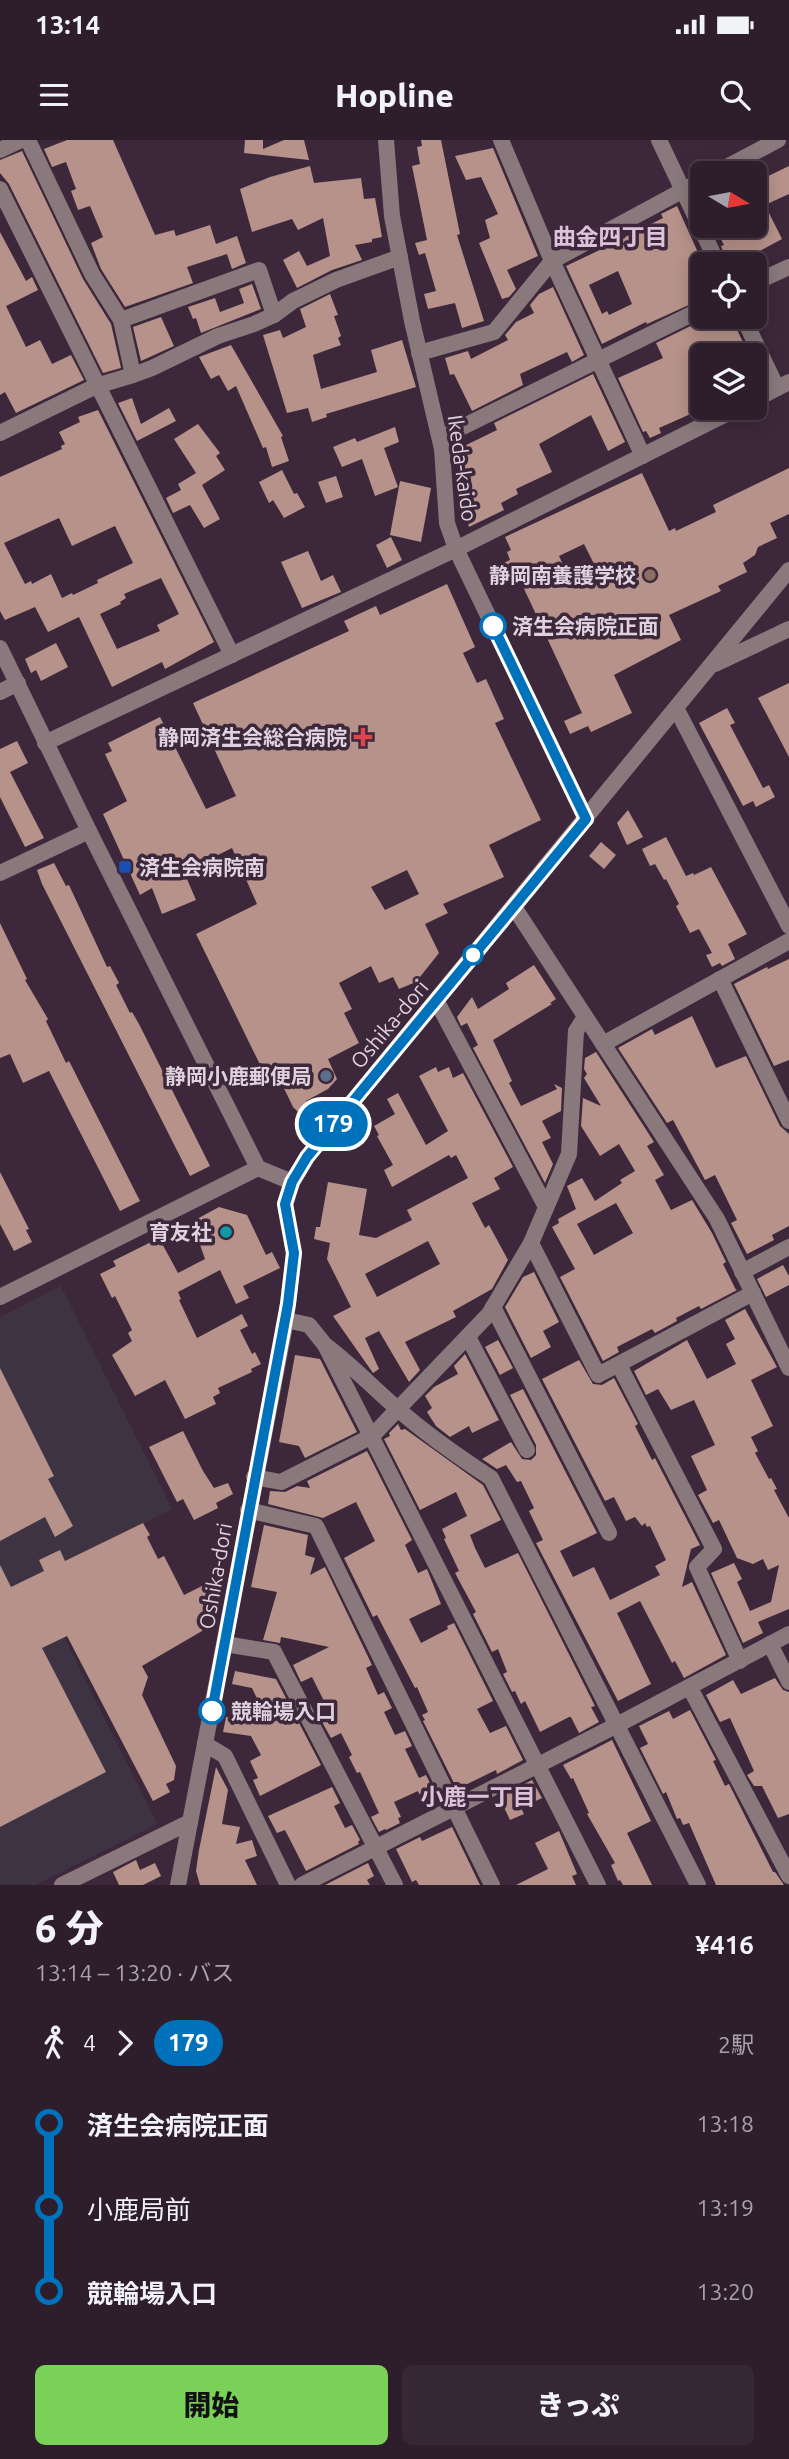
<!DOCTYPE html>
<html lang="ja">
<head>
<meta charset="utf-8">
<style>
	:root { --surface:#2e1e2c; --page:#362734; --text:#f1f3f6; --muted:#a7a2a9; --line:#493c48; --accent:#7ad157 }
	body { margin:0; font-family:Ubuntu,"Noto Sans JP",sans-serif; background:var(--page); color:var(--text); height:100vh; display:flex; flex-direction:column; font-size:26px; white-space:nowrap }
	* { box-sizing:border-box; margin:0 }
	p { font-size:23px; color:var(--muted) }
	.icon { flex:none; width:38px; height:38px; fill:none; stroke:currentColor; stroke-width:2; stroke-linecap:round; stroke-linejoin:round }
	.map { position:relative; height:1745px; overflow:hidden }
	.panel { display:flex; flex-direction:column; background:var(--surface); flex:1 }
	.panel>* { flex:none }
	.badge { padding:0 14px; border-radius:23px; font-size:24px; line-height:46px }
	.needle { width:46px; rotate:100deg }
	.fabs { position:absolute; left:690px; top:21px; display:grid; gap:14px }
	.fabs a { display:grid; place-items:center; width:77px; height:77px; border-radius:10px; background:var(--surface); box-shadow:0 4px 18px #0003,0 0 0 2px var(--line); font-size:35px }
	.map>.badge { position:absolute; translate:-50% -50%; box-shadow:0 0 0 4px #fff }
	.legs { display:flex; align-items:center; gap:10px; height:77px; padding:0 35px; font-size:23px }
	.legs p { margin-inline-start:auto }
	.overview { display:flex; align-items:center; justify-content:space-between; height:119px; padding:0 35px }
	h1 { font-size:38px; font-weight:800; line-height:52px }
	.action { display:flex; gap:14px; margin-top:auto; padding:14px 35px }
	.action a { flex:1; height:80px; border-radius:10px; background:var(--accent); color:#111; font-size:28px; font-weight:800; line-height:80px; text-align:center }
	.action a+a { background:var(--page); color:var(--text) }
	ul { padding:0 35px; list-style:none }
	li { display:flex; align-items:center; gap:24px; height:84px; font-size:26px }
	li i { display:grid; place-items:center; width:10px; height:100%; margin:0 9px; background:currentColor }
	li i::after { content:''; width:18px; height:18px; margin:-9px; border:5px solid; border-radius:50%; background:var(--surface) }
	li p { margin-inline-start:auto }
	li:first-child i { background:linear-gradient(#0000 50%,currentColor 0) }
	li:last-child i { background:linear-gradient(currentColor 50%,#0000 0) }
	.status { display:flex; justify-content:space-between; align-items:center; height:49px; padding:0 35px; background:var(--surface); direction:ltr }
	.status svg { height:19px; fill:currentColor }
	header { display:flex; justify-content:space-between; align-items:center; height:91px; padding:0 35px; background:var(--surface); font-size:32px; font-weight:800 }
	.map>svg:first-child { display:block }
</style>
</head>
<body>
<div class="status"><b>13:14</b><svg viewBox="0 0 49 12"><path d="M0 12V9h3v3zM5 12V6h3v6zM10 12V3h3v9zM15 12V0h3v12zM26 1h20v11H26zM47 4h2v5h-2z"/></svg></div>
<header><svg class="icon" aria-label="menu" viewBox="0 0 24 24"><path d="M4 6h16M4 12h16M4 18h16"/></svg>Hopline<svg class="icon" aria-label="search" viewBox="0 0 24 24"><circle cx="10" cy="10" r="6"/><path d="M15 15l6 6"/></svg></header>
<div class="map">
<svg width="789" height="1745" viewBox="0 0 789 1745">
	<rect width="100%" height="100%" fill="#3d283b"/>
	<path fill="#3e3342" d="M61 1146 172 1369 35 1438 157 1684 35 1745H0V1177Z"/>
	<g fill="#b6928a" fill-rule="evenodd">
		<path d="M67 0H113L155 95 174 90 176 96 210 85 216 104 237 96 246 123 232 129 227 114 187 127 193 143 125 167 101 129 91 103 103 97 90 66 78 70 71 51 76 49 66 22 52 27 44 9Z"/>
		<path d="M245 0H263V9L284 0H304L309 20 244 13Z"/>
		<path d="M421 0H441L460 94 457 95 484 181 462 188 455 163 428 169 424 154 436 151 425 113 419 115 415 103 427 100 412 26 420 24 417 7 422 6Z"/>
		<path d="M493 8 538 116 507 130 516 149 509 157 502 159 479 103 490 98 485 80 498 74 481 37 466 40 455 16Z"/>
		<path d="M22 11 83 139 111 184 121 228 103 233 9 44 0 33V20Z"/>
		<path d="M310 26 314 43 361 38 364 59 375 58 382 97 372 99V102L355 105 362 120 332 130 297 148 283 120 299 111 307 126 330 116 323 78 298 90 292 79 252 92 240 49 270 37Z"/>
		<path d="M789 26V54L765 65 782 99 745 119 728 124 721 106 724 105 714 86H754V43Z"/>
		<path d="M677 66 700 117 702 115 706 124H702V159L647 184 646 182 602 204 566 126 625 98V97L663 78 661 74ZM618 131 632 164 609 175 607 171 602 174 589 145Z"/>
		<path d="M0 92 26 141 32 137 38 150 6 166 26 207 40 200 52 224 71 215 84 240 16 273 5 252 0 255Z"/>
		<path d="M252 144 261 169 201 193 196 178 193 179 188 167 215 158 220 172 244 163 239 149Z"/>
		<path d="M553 147 584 215 572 222 567 212 520 234 523 245 472 271 454 234 450 235 445 218 468 211 471 219 508 200 505 195 516 182 534 173 530 165 539 154Z"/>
		<path d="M330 154 338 175 334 176 341 196 338 198 341 205 313 215 321 249 377 232 371 210 402 200 416 247 326 274 327 277 312 282 308 268 287 273 263 195 280 190 283 198 306 187 300 169Z"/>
		<path d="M161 177 174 206 141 221 133 187Z"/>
		<path d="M709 177H731L749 215H702V269L659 288 661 293 650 298 646 291 643 292 618 238 663 218 656 203Z"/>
		<path d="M231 205 283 296 281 297 289 321 272 327 266 307 263 308 236 246 228 251 219 235 211 239 199 217Z"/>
		<path d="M593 234 625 302 608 311 591 275 539 304 552 332 516 349 518 354 501 363 504 370 469 387 466 373 474 368 462 343 470 339 459 317 458 309 497 290 494 283Z"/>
		<path d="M132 258 141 284 169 268 176 281 137 301 118 263Z"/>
		<path d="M98 270 214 502 165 529 162 522 112 547 79 477 48 492 35 467 5 480 0 471V337L62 309 61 306 65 304 59 292 80 282 78 277ZM59 378 72 406 115 386 133 423 97 440 98 443 73 455 72 453 62 458 51 434 32 444 31 441 25 444 4 403ZM161 438 179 474 157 485 160 491 117 509 100 474 121 464 120 462 126 458 124 454Z"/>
		<path d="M198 284 220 313 216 316 225 330 202 345 220 379 204 388 190 365 173 373 166 358 181 350 178 344 196 333 174 299Z"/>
		<path d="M395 287 399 302 384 308 398 347 375 356 362 319 342 327 333 307 355 298 357 302Z"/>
		<path d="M789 328V374L770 383 777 398 758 407 755 415 743 423 747 432 718 446 721 451 669 475 681 500 614 535 632 573 591 592 588 586 570 594 564 581 582 573 519 438 501 447 492 428 510 420 507 412 511 410 505 397 642 333 669 391 675 388 676 391 716 372 713 365ZM584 404 597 430 571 442 559 416Z"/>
		<path d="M282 330 294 354 297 353 305 367 284 378 273 360 269 363 259 342Z"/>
		<path d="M336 336 343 357 326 363 318 342Z"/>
		<path d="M400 341 431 348 421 402 390 395Z"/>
		<path d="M391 397 402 420 387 428 376 405Z"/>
		<path d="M308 411 321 441 333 435 341 452 302 468 281 422Z"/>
		<path d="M447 444 475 507 463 513 477 543 486 539 504 579 495 583 541 680 489 705 504 737 443 764 448 773 425 784 439 813 416 842 399 849 393 837 379 843 371 826 339 843 352 869 344 873 359 903 328 919 337 939 328 949 306 961 312 969 302 976 293 967 281 942 271 947 196 794 257 764 232 708 184 732 196 760 162 774 152 748 140 755 103 674 127 661 105 614 112 611 108 603 160 577 206 669 236 656 193 563 349 491 344 481 376 466 380 475ZM407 730 419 754 385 770 371 747Z"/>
		<path d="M56 503 68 527 41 541 36 530 31 533 25 519Z"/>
		<path d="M789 543V617L758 558Z"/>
		<path d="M727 568 735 583 730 585 763 648 769 645 775 657 756 667 753 661 743 666 699 583Z"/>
		<path d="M17 601 28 623 10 632 44 698 25 707 0 657V609Z"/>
		<path d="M628 670 643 697 627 705 617 683Z"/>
		<path d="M666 697 686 736 693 733 694 735 711 727 747 794 728 804 735 819 722 826 720 823 712 827 706 815 712 813 699 789 690 793 676 766 679 764 666 739 664 740 655 724 650 726 642 709Z"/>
		<path d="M601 702 616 715 604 729 589 716Z"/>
		<path d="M54 723 66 746 69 745 107 827 110 826 119 843 116 845 130 873 132 872 139 884 210 1026 190 1036 42 744 37 730Z"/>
		<path d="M0 783 27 839 25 840 48 879 46 881 66 923 69 921 140 1061 120 1071 49 931 23 943 10 914 0 918Z"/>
		<path d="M789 819V920L774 926 734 844 767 827 768 829Z"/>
		<path d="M534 825 556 859 550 863 552 864 493 900 512 941 509 943 521 966 557 949 554 944 562 948 561 971 542 981 551 998 542 1002 553 1024 545 1043 473 908 478 905 467 883 461 886 457 877 472 857 478 869 509 849 506 843Z"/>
		<path d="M692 876 716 928 746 916 780 986 789 994V1086L772 1095 774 1100 747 1114 731 1083 737 1080 715 1035 705 1040 673 980 667 983 618 908 652 889 655 895Z"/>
		<path d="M596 912 654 1002 647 1006 664 1035 655 1040 671 1070 692 1060 712 1093 726 1122 723 1124 736 1150 739 1149 701 1169 699 1166 676 1178 677 1181 655 1193 652 1189 617 1207 619 1212 603 1221 560 1137 575 1129 552 1087 559 1083 558 1079 576 1069 567 1046 582 1038 595 1061 622 1043 620 1040 635 1031 619 1004 600 1016 581 986 583 958 601 966 584 938 587 934 584 929 585 918ZM616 1063 633 1093 594 1115 577 1084Z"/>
		<path d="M436 927 438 932 449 927 453 938 463 933 513 1027 494 1038 500 1049 472 1063 485 1088 489 1085 508 1120 492 1149 453 1171 456 1177 405 1202 420 1230 409 1242 379 1191 365 1198 379 1229 373 1233 333 1176 351 1167 327 1119 330 1103 314 1099 316 1087H320L328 1042 367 1049 359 1095 376 1098 412 1080 407 1070 468 1038 456 1015 451 1018 449 1015 392 1047 384 1030 393 1025 377 996 379 995 374 986 395 974 387 959 398 953 426 1005 448 991 419 936ZM428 1101 440 1124 377 1157 365 1134Z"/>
		<path d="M0 1032 29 1089 26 1090 32 1102 14 1111 0 1084Z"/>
		<path d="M219 1067 247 1075 266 1115 272 1112 280 1128 243 1146 249 1158 236 1164 220 1130 178 1152 181 1159 179 1160 197 1198 242 1174 248 1186 240 1190 252 1214 255 1212 261 1224 251 1229 252 1232 218 1248 220 1253 213 1257 216 1264 185 1279 165 1240 135 1256 112 1215 132 1201 128 1193 132 1190 115 1156 112 1158 100 1134 116 1126 113 1121 159 1098 178 1133 205 1119 198 1099 205 1095 197 1079Z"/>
		<path d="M783 1125 789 1136V1145L766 1157 757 1139Z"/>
		<path d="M534 1132 559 1182 543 1191 551 1207 531 1218 505 1167 523 1137Z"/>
		<path d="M745 1169 777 1227 751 1240 773 1286 751 1297 758 1311 755 1313 769 1339 771 1338 777 1349 774 1350 789 1378V1469L758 1482 763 1493 743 1503 711 1433 734 1423 742 1439 737 1442 750 1471 771 1462 779 1425 768 1430 763 1419 753 1424 737 1418 719 1380 713 1383 698 1355 707 1350 691 1316 715 1305 694 1260 671 1270 658 1249 646 1255 634 1231 687 1200 707 1239 736 1224 726 1204 735 1199 725 1180Z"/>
		<path d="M498 1200 513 1228 500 1235 485 1207Z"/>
		<path d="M465 1214 499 1280 472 1293 469 1286 450 1297 436 1286 427 1272 432 1268 425 1256 434 1247 458 1234 454 1226Z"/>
		<path d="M295 1215 320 1219 357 1292 305 1318 299 1306 279 1302Z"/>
		<path d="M579 1220 593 1244 602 1245 614 1238 638 1284 635 1286 652 1320 655 1318 700 1405 691 1409 682 1447 692 1442 726 1515 684 1538 675 1521 672 1523 640 1461 617 1473 651 1544 618 1561 536 1403 543 1400 529 1371 534 1368 521 1341 517 1342 506 1325 497 1329 482 1319 511 1302 522 1319 531 1320 536 1315V1305L510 1255 523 1249 597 1393 560 1411 573 1437 594 1427 610 1460 660 1435 655 1426 666 1420 650 1386 647 1387 645 1383 642 1386 635 1377 626 1381 614 1357 605 1361 542 1239Z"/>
		<path d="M0 1228 54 1336 48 1339 73 1386 55 1397 45 1377 0 1401Z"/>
		<path d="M398 1284 401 1290 405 1289 483 1345 501 1380 470 1395 475 1408 485 1428 518 1413 595 1566 591 1567 599 1582 579 1593 571 1577H569L540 1592 525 1561 521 1564 515 1551 512 1552 503 1534 507 1532 498 1509 492 1512 473 1474 476 1472 455 1433 459 1431 444 1399 446 1398 442 1389 467 1376 456 1352 420 1370 384 1299 390 1296 389 1293Z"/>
		<path d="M183 1291 203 1331 214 1348 228 1343 233 1354 216 1363 218 1368 194 1380 183 1359 177 1362 149 1307Z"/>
		<path d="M367 1311 412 1400 405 1405 418 1433 427 1429 441 1464 409 1479 421 1503 448 1489 447 1486 454 1483 493 1561 477 1569 490 1593 506 1586 523 1620 497 1634 496 1630 457 1649 423 1581 425 1580 422 1575 428 1572 417 1547 415 1548 377 1475 373 1477 344 1418 375 1401 356 1362 323 1378 268 1364 270 1351 285 1352 297 1346 310 1348 307 1341Z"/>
		<path d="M143 1383 150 1395 147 1397 158 1419 164 1416 184 1455 202 1446 210 1461 202 1491 142 1526 148 1537 142 1555 176 1626 174 1640 166 1644 170 1652 153 1661 67 1496 42 1508 106 1632 0 1687V1425L11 1447 44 1431 39 1420 60 1410 65 1421Z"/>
		<path d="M264 1385 308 1395 305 1415 315 1418 310 1435 325 1427 372 1525 366 1528 378 1555 384 1552 392 1568 384 1572 395 1595 405 1591 412 1606 405 1609 419 1638 426 1635 438 1659 425 1665 418 1651 394 1662 401 1677 398 1678 400 1683 386 1690 385 1689 379 1692 371 1677 379 1673 360 1632 357 1633 349 1617 352 1615 341 1593 331 1598 322 1582 332 1577 312 1537 301 1542 293 1525 329 1507 281 1497 280 1503 263 1500 277 1452 251 1447Z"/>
		<path d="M235 1531 276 1539 321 1625 260 1656 253 1640 258 1638 250 1621 261 1615 251 1596 223 1592 226 1577 240 1579 262 1569 252 1548 232 1544Z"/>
		<path d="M775 1538 783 1550 789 1552V1674L778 1678 762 1646H754L747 1635 754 1631 730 1578 720 1582 706 1555 733 1540 741 1554Z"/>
		<path d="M690 1570 716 1620 713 1621 725 1646 729 1644 773 1732H775L784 1745H716L689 1683 683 1685 680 1678 677 1679 666 1652 663 1654 640 1608 648 1604 639 1586 669 1571 673 1579Z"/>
		<path d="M612 1600 651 1681 627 1693 652 1745H623L620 1740 618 1741 611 1725 615 1723 587 1674 589 1673 573 1638 571 1639 563 1625Z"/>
		<path d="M216 1627 228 1650 222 1684 240 1687 236 1704 252 1700 257 1716 245 1720 257 1745H200L196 1731 199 1710Z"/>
		<path d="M532 1640 542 1658 521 1668 524 1674 510 1680 499 1657Z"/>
		<path d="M332 1647 340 1663 334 1666 345 1688 352 1685 360 1700 358 1702 359 1704 306 1731 285 1690 277 1693 268 1676Z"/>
		<path d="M452 1687 480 1745H419L416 1740 412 1742 396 1709 420 1697 422 1701Z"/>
		<path d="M559 1691 577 1734 572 1736 576 1745H516L548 1729 535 1703Z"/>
		<path d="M136 1720 140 1730 155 1723 161 1736 143 1745H119L113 1732Z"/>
		<path d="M368 1723 374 1736 367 1740 370 1745H325Z"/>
	</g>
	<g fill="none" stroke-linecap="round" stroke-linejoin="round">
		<g stroke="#89797d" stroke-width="16">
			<path d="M386 0 392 76 412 181 442 309 447 383 456 409 586 679"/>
			<path d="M501 0 552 121 643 316"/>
			<path d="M659 0 718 124"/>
			<path d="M0 10 21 0"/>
			<path d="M715 33 778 0"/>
			<path d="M0 49 232 515"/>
			<path d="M754 143 789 127"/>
			<path d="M743 177 777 248"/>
			<path d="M121 180 259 130 274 175"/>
			<path d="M419 213 494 192 552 121 702 40"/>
			<path d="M133 235 152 228 218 196 254 184 274 175 293 161 336 140 400 117"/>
			<path d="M754 260 789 242"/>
			<path d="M0 293 96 246 133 235 121 180 92 134 28 0"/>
			<path d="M440 298 702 169"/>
			<path d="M0 508 89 691 258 1028 292 1042"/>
			<path d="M715 524 789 489"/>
			<path d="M0 552 18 543"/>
			<path d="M676 568 789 786"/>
			<path d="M45 603 456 409 738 268"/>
			<path d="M0 733 89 691"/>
			<path d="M514 767 717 1079 789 1228"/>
			<path d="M720 839 789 981"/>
			<path d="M436 860 545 1065"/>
			<path d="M603 904 789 801"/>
			<path d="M531 1103 598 1235 753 1153"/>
			<path d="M742 1132 789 1107"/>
			<path d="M0 1157 258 1028"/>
			<path d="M493 1167 609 1393"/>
			<path d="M286 1180 309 1185 325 1205 598 1745"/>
			<path d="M468 1197 527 1310"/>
			<path d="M325 1205C352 1225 374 1249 399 1270 427 1295 459 1317 491 1338L698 1745"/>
			<path d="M619 1225 714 1409 697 1427 740 1521"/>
			<path d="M254 1337 281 1342 372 1296 489 1174 531 1103 569 1014 576 891 585 877"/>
			<path d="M248 1370 316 1386 492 1745"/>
			<path d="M225 1504 274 1512 395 1745"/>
			<path d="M770 1504 789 1542"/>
			<path d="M690 1548 789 1736"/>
			<path d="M205 1604 225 1616 288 1745"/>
			<path d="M62 1745 190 1682"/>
			<path d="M178 1745 286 1180 294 1113 285 1064 292 1042 307 1017 789 430"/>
			<path d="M302 1745 617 1585 789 1494"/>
		</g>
	</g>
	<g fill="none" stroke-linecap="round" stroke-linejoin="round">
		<g stroke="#fff" stroke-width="16">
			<path id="line-1" d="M212 1571 288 1164 294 1113 285 1064 292 1042 307 1017 586 679 493 486"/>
		</g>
		<use href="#line-1" stroke="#0072bc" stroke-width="10"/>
	</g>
	<circle fill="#8d6e63" stroke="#3d283b" stroke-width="2.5" cx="650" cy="435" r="7"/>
	<g fill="#fff" stroke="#0072bc" stroke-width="3.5">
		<circle cx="493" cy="486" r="12"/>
		<circle cx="473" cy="815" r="9"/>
		<circle cx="212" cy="1571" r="12"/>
	</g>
	<path fill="#e0444e" stroke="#3d283b" stroke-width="2.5" d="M359.5 586.5h7v7h7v7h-7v7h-7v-7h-7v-7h7z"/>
	<rect fill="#1a4fb4" stroke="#3d283b" stroke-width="2.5" x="118" y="720" width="14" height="14" rx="3.5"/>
	<circle fill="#5c6f8a" stroke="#3d283b" stroke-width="2.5" cx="326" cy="936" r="7"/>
	<circle fill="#0f9aa8" stroke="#3d283b" stroke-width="2.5" cx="226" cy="1092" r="7"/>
	<g text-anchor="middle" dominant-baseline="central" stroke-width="7" stroke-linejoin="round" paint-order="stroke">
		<g font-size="21" fill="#dfd2de" stroke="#3d283b">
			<text transform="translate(463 328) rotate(82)">Ikeda-kaido</text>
			<text transform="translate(389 884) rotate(-50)">Oshika-dori</text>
			<text transform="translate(215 1436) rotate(-80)">Oshika-dori</text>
		</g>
		<g font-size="21" font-weight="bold" fill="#dfd2de" stroke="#3d283b" text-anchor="end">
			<text x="636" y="435">静岡南養護学校</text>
			<text x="347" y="597">静岡済生会総合病院</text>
			<text x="139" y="727" text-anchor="start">済生会病院南</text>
			<text x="312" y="936">静岡小鹿郵便局</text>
			<text x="212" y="1092">育友社</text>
		</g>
		<g font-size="21" font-weight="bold" fill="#dfd2de" stroke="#3d283b" text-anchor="start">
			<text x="512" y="486">済生会病院正面</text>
			<text x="231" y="1571">競輪場入口</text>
		</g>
		<g font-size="23" font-weight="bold" fill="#ddc2da" stroke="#3d283b">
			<text x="610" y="96">曲金四丁目</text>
			<text x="478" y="1656">小鹿一丁目</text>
		</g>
	</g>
</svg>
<div class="fabs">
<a><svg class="needle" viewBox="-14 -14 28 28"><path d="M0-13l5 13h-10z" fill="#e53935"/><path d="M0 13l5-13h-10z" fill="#a7a2a9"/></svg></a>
<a><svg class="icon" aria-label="locate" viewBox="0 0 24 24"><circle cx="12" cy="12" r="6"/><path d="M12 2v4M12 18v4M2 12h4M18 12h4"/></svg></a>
<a><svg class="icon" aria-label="layers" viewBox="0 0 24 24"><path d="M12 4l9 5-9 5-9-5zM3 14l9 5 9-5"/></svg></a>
</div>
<b class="badge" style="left:333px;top:984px;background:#0072bc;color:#fff">179</b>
</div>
<section class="panel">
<div class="overview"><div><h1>6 分</h1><p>13:14 – 13:20 · バス</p></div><b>¥416</b></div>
<div class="legs"><svg class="icon" aria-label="walk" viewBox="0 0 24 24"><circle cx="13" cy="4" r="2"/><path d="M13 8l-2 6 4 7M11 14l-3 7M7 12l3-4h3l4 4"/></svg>4<svg class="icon" aria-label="forward" viewBox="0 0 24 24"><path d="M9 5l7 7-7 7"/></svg><b class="badge" style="background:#0072bc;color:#fff">179</b><p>2駅</p></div>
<ul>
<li><i style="color:#0072bc"></i><b>済生会病院正面</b><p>13:18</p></li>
<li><i style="color:#0072bc"></i><span>小鹿局前</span><p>13:19</p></li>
<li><i style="color:#0072bc"></i><b>競輪場入口</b><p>13:20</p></li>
</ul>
<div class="action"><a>開始</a><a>きっぷ</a></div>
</section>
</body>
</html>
